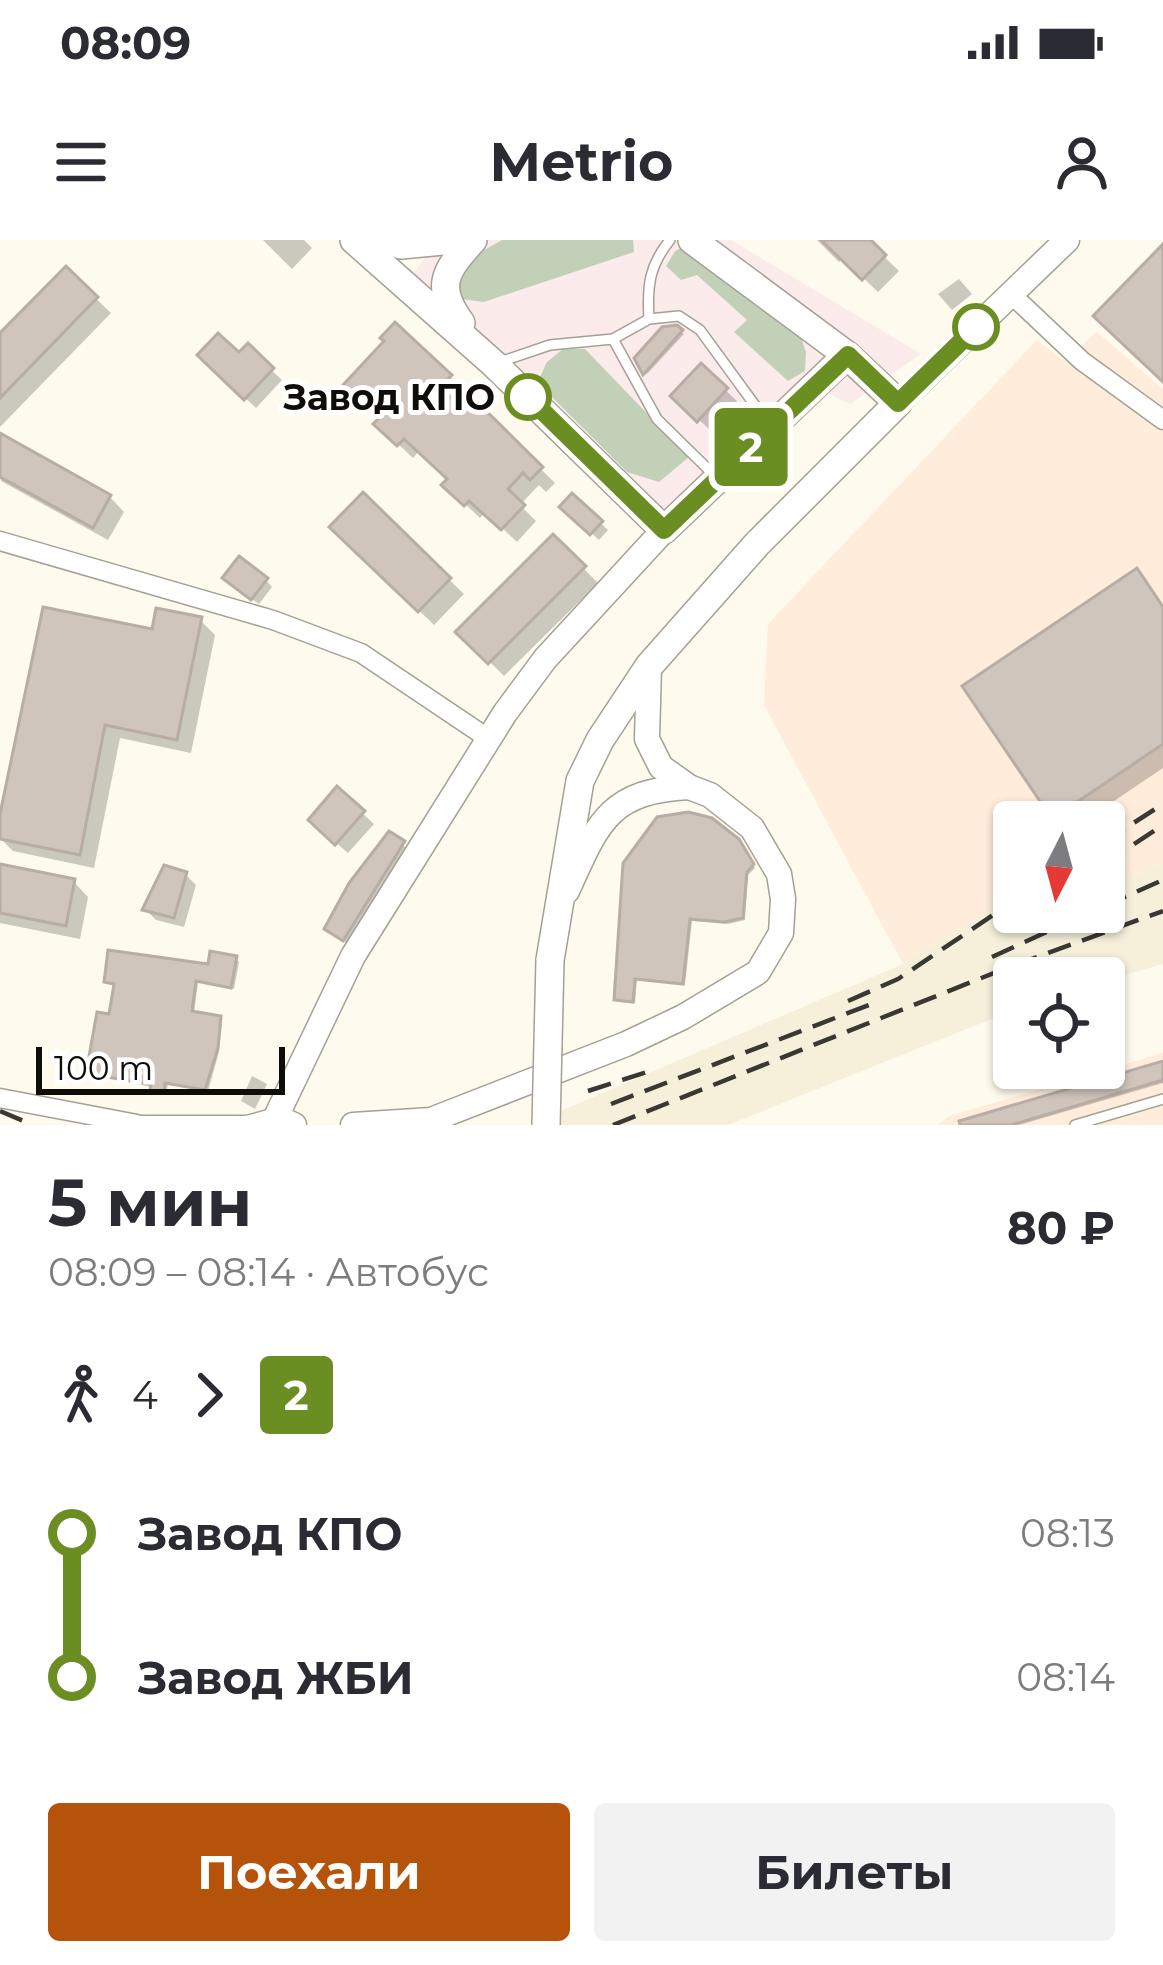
<!DOCTYPE html>
<html lang="ru">
<head>
<meta charset="utf-8">
<style>
	:root { --surface:#fff; --page:#f2f2f3; --text:#2b2b33; --muted:#7c7c81; --accent:#b45309 }
	body { margin:0; font-family:Montserrat,sans-serif; background:var(--page); color:var(--text); height:100vh; display:flex; flex-direction:column; font-size:45px; white-space:nowrap }
	* { box-sizing:border-box; margin:0 }
	p { font-size:39px; color:var(--muted) }
	.icon { flex:none; width:66px; height:66px; fill:none; stroke:currentColor; stroke-width:2; stroke-linecap:round; stroke-linejoin:round }
	.map { position:relative; height:885px; overflow:hidden }
	.sheet { display:flex; flex-direction:column; background:var(--surface); flex:1 }
	.sheet>* { flex:none }
	.badge { padding:0 24px; border-radius:9px; font-size:42px; line-height:78px }
	.needle { width:78px; rotate:186deg }
	.tools { position:absolute; left:993px; top:561px; display:grid; gap:24px }
	.tools a { display:grid; place-items:center; width:132px; height:132px; border-radius:12px; background:var(--surface); box-shadow:0 3px 9px #0004; font-size:60px }
	.scale { position:absolute; left:36px; bottom:30px; width:249px; box-sizing:border-box; padding-left:12px; border:6px solid #0e0d09; border-top:0; font-size:33px; line-height:42px; white-space:nowrap; color:#0e0d09; -webkit-text-stroke:9px #fff; paint-order:stroke }
	.map>.badge { position:absolute; translate:-50% -50%; box-shadow:0 0 0 6px #fff }
	.legs { display:flex; align-items:center; gap:18px; height:132px; padding:0 48px; font-size:39px }
	.legs p { margin-inline-start:auto }
	.summary { display:flex; align-items:center; justify-content:space-between; height:204px; padding:0 48px }
	h1 { font-size:66px; font-weight:700; line-height:90px }
	.cta { display:flex; gap:24px; margin-top:auto; padding:24px 48px }
	.cta a { flex:1; height:138px; border-radius:12px; background:var(--accent); color:#fff; font-size:48px; font-weight:700; line-height:138px; text-align:center }
	.cta a+a { background:var(--page); color:var(--text) }
	ul { padding:0 48px; list-style:none }
	li { display:flex; align-items:center; gap:42px; height:144px; font-size:45px }
	li i { display:grid; place-items:center; width:18px; height:100%; margin:0 15px; background:currentColor }
	li i::after { content:''; width:30px; height:30px; margin:-15px; border:9px solid; border-radius:50%; background:var(--surface) }
	li p { margin-inline-start:auto }
	li:first-child i { background:linear-gradient(#0000 50%,currentColor 0) }
	li:last-child i { background:linear-gradient(currentColor 50%,#0000 0) }
	.status { display:flex; justify-content:space-between; align-items:center; height:84px; padding:0 60px; background:var(--surface); direction:ltr }
	.status svg { height:33px; fill:currentColor }
	header { display:flex; justify-content:space-between; align-items:center; height:156px; padding:0 48px; background:var(--surface); font-size:54px; font-weight:700 }
	.map>svg:first-child { display:block }
</style>
</head>
<body>
<div class="status"><b>08:09</b><svg viewBox="0 0 49 12"><path d="M0 12V9h3v3zM5 12V6h3v6zM10 12V3h3v9zM15 12V0h3v12zM26 1h20v11H26zM47 4h2v5h-2z"/></svg></div>
<header><svg class="icon" aria-label="menu" viewBox="0 0 24 24"><path d="M4 6h16M4 12h16M4 18h16"/></svg>Metrio<svg class="icon" aria-label="person" viewBox="0 0 24 24"><circle cx="12" cy="8" r="4"/><path d="M4 21q1-7 8-7t8 7"/></svg></header>
<div class="map">
<svg width="1163" height="885" viewBox="0 0 1163 885">
	<rect width="100%" height="100%" fill="#fefaed"/>
	<path fill="#fcebeb" d="M438 0H731L921 114 850 164 824 152 669 298 401 50Z"/>
	<g fill="#ffecdb">
		<path d="M1097 92 1163 149V622L1104 651V582H1014V671L1005 660 903 724 764 465 768 384 1037 100 1064 121Z"/>
		<path d="M1163 813V885H938L949 876Z"/>
	</g>
	<path fill="#f6f0db" d="M1163 622V724L1104 741V738H1014V770L728 885H528L903 724 1006 659 1021 680 1038 672H1104V651Z"/>
	<g fill="#c2d0b7">
		<path d="M502 0H633L634 12 484 62 461 59 452 43 470 18Z"/>
		<path d="M689 4 798 89 806 112 805 131 788 141 734 92 747 80 697 35 681 40 666 26 675 11Z"/>
		<path d="M563 109H585L689 217 659 242 627 232 545 150 540 137 547 122Z"/>
	</g>
	<g fill="#0003">
		<path d="M263 0H304L312 8 292 29Z"/>
		<path d="M817 0H867L899 31 878 52 843 18 839 22Z"/>
		<path d="M66 30 111 73 0 187V98Z"/>
		<path d="M959 39 972 54 952 70 938 54Z"/>
		<path d="M676 88 684 94 647 134 637 118Z"/>
		<path d="M248 108 282 140 256 168 201 115 239 117Z"/>
		<path d="M701 127 737 161 710 190 674 156Z"/>
		<path d="M450 137 464 151 452 163 463 173 473 162 555 243 546 252 539 245 520 265 536 281 517 302 485 272 480 278 445 245 450 240 419 211 413 218 377 184Z"/>
		<path d="M0 201 110 257 124 272 108 300 1 241Z"/>
		<path d="M363 257 464 354 434 385 334 287Z"/>
		<path d="M572 257 608 290 599 300 563 267Z"/>
		<path d="M553 298 598 343 504 436 460 392Z"/>
		<path d="M1136 332 1163 365V528L1083 582H1059L1054 577Z"/>
		<path d="M266 340 272 347 259 364 232 345Z"/>
		<path d="M200 380 215 395 191 513 120 498 94 628 13 611 0 598V590L154 392Z"/>
		<path d="M338 551 374 584 348 613 322 591Z"/>
		<path d="M390 595 414 614 354 710 328 688Z"/>
		<path d="M742 605 755 628 748 635 745 680 728 684 692 681 685 745 637 740 635 763 620 762 617 759Z"/>
		<path d="M0 627 74 642 88 657 80 699 0 683Z"/>
		<path d="M185 634 196 645 184 687 156 680 146 670Z"/>
		<path d="M236 719 239 722 234 749 198 742 194 774 222 782 219 812 208 851 168 844 166 854 156 852 154 846 90 832 111 777 117 745 107 741 211 727Z"/>
		<path d="M1163 825V843L1019 885H971Z"/>
		<path d="M252 836 267 844 255 869 241 861Z"/>
	</g>
	<g fill="#d0c5bc" stroke="#b8ada4" stroke-width="3">
		<path d="M821 0H871L886 15 862 40Z"/>
		<path d="M1163 4V142L1093 76Z"/>
		<path d="M66 26 98 57 0 158V93Z"/>
		<path d="M395 82 452 135 440 148 462 169 473 158 543 227 530 240 523 233 508 249 525 265 501 290 469 261 464 266 441 245 447 239 404 199 397 206 373 184 379 178 343 145 384 101 380 98Z"/>
		<path d="M677 85 683 90 643 135 634 118 662 87Z"/>
		<path d="M218 93 239 112 248 103 274 128 244 160 197 115Z"/>
		<path d="M701 123 728 148 697 182 670 156Z"/>
		<path d="M0 193 111 255 93 288 0 237Z"/>
		<path d="M363 252 451 338 418 372 329 287Z"/>
		<path d="M572 253 603 281 590 295 559 267Z"/>
		<path d="M553 294 586 326 488 424 455 392Z"/>
		<path d="M239 316 268 338 251 360 222 338Z"/>
		<path d="M1137 328 1163 367V504L1052 579 962 446Z"/>
		<path d="M43 367 152 389 156 368 202 377 177 500 105 485 80 615 0 599V574Z"/>
		<path d="M337 546 365 571 335 605 308 580Z"/>
		<path d="M688 572 712 578 739 599 754 624 747 632 743 678 724 682 690 679 683 744 635 739 633 762 614 760 623 623 657 577Z"/>
		<path d="M389 591 405 601 343 701 324 689 349 643Z"/>
		<path d="M0 624 75 639 66 686 0 673Z"/>
		<path d="M164 625 187 632 174 678 142 670Z"/>
		<path d="M108 710 208 724 210 711 237 716 231 748 196 741 192 771 221 776 218 808 205 850 165 843 164 853 150 850 151 845 86 833 97 772 109 774 114 744 104 742Z"/>
		<path d="M1163 821V840L1011 885H960L959 881Z"/>
	</g>
	<g fill="none" stroke-linecap="round" stroke-linejoin="round">
		<g stroke="#a4a094" stroke-width="12">
			<g id="service">
				<path d="M649 79C647 46 649 26 670 0"/>
				<path d="M613 99 657 179 714 235"/>
				<path d="M497 123 550 105 613 99 649 79 679 76 700 90 768 183"/>
				<path d="M1075 885 1163 859"/>
			</g>
		</g>
		<g stroke="#a4a094" stroke-width="21">
			<g id="minor">
				<path d="M1011 54 1082 121 1163 180"/>
				<path d="M0 301 273 380 361 413 489 499"/>
				<path d="M0 858 137 884"/>
				<path d="M137 885H247L276 877"/>
			</g>
		</g>
		<g stroke="#a4a094" stroke-width="27">
			<g id="tertiary">
				<path d="M898 163 1067 0"/>
				<path d="M567 651C598 583 608 551 689 547"/>
				<path d="M294 885 276 877 353 716 505 473 545 419 664 290"/>
				<path d="M353 885 431 880 626 804 683 777 758 732 781 693 783 659 779 634 752 588 710 555 689 547 661 527 647 499 649 426"/>
			</g>
		</g>
		<g stroke="#a4a094" stroke-width="30">
			<g id="secondary">
				<path d="M354 0 494 124 664 290 847 115"/>
				<path d="M387 0 401 5 454 0"/>
				<path d="M461 83C434 46 445 31 473 0"/>
				<path d="M550 720 580 541 600 500 649 426 757 304 898 163 847 115 692 0"/>
			</g>
		</g>
		<use href="#service" stroke="#fff" stroke-width="9"/>
		<use href="#minor" stroke="#fff" stroke-width="18"/>
		<use href="#tertiary" stroke="#fff" stroke-width="24"/>
		<use href="#secondary" stroke="#fff" stroke-width="27"/>
		<g stroke="#3a3833" stroke-width="4.5" stroke-dasharray="24 12" stroke-linecap="butt">
			<path d="M1104 602 1163 564"/>
			<path d="M1104 624 1163 585"/>
			<path d="M1104 666 1163 640"/>
			<path d="M992 717 1090 672"/>
			<path d="M848 761 898 739 1014 661"/>
			<path d="M588 851 656 829"/>
			<path d="M611 864 869 765"/>
			<path d="M0 871 33 885"/>
			<path d="M613 885 1004 729 1163 671"/>
		</g>
		<g stroke="#a4a094" stroke-width="30" stroke-linecap="butt">
			<path id="secondary-bridge" d="M546 885 550 720"/>
		</g>
		<use href="#secondary-bridge" stroke="#fff" stroke-width="27"/>
	</g>
	<g fill="none" stroke-linecap="round" stroke-linejoin="round">
		<g stroke="#fff" stroke-width="27">
			<path id="line-1" d="M528 157 664 290 848 115 898 163 976 87"/>
		</g>
		<use href="#line-1" stroke="#6b8e23" stroke-width="18"/>
	</g>
	<g fill="#fff" stroke="#6b8e23" stroke-width="6">
		<circle cx="976" cy="87" r="21"/>
		<circle cx="528" cy="157" r="21"/>
	</g>
	<g text-anchor="middle" dominant-baseline="central" stroke-width="10" stroke-linejoin="round" paint-order="stroke">
		<g font-size="36" font-weight="bold" fill="#0e0d09" stroke="#fff" text-anchor="end">
			<text x="495" y="157">Завод КПО</text>
		</g>
	</g>
</svg>
<div class="tools">
<a><svg class="needle" viewBox="-14 -14 28 28"><path d="M0-13l5 13h-10z" fill="#e53935"/><path d="M0 13l5-13h-10z" fill="#7c7c81"/></svg></a>
<a><svg class="icon" aria-label="locate" viewBox="0 0 24 24"><circle cx="12" cy="12" r="6"/><path d="M12 2v4M12 18v4M2 12h4M18 12h4"/></svg></a>
</div>
<div class="scale">100 m</div>
<b class="badge" style="left:751px;top:207px;background:#6b8e23;color:#fff">2</b>
</div>
<section class="sheet">
<div class="summary"><div><h1>5 мин</h1><p>08:09 – 08:14 · Автобус</p></div><b>80 ₽</b></div>
<div class="legs"><svg class="icon" aria-label="walk" viewBox="0 0 24 24"><circle cx="13" cy="4" r="2"/><path d="M13 8l-2 6 4 7M11 14l-3 7M7 12l3-4h3l4 4"/></svg>4<svg class="icon" aria-label="forward" viewBox="0 0 24 24"><path d="M9 5l7 7-7 7"/></svg><b class="badge" style="background:#6b8e23;color:#fff">2</b></div>
<ul>
<li><i style="color:#6b8e23"></i><b>Завод КПО</b><p>08:13</p></li>
<li><i style="color:#6b8e23"></i><b>Завод ЖБИ</b><p>08:14</p></li>
</ul>
<div class="cta"><a>Поехали</a><a>Билеты</a></div>
</section>
</body>
</html>
